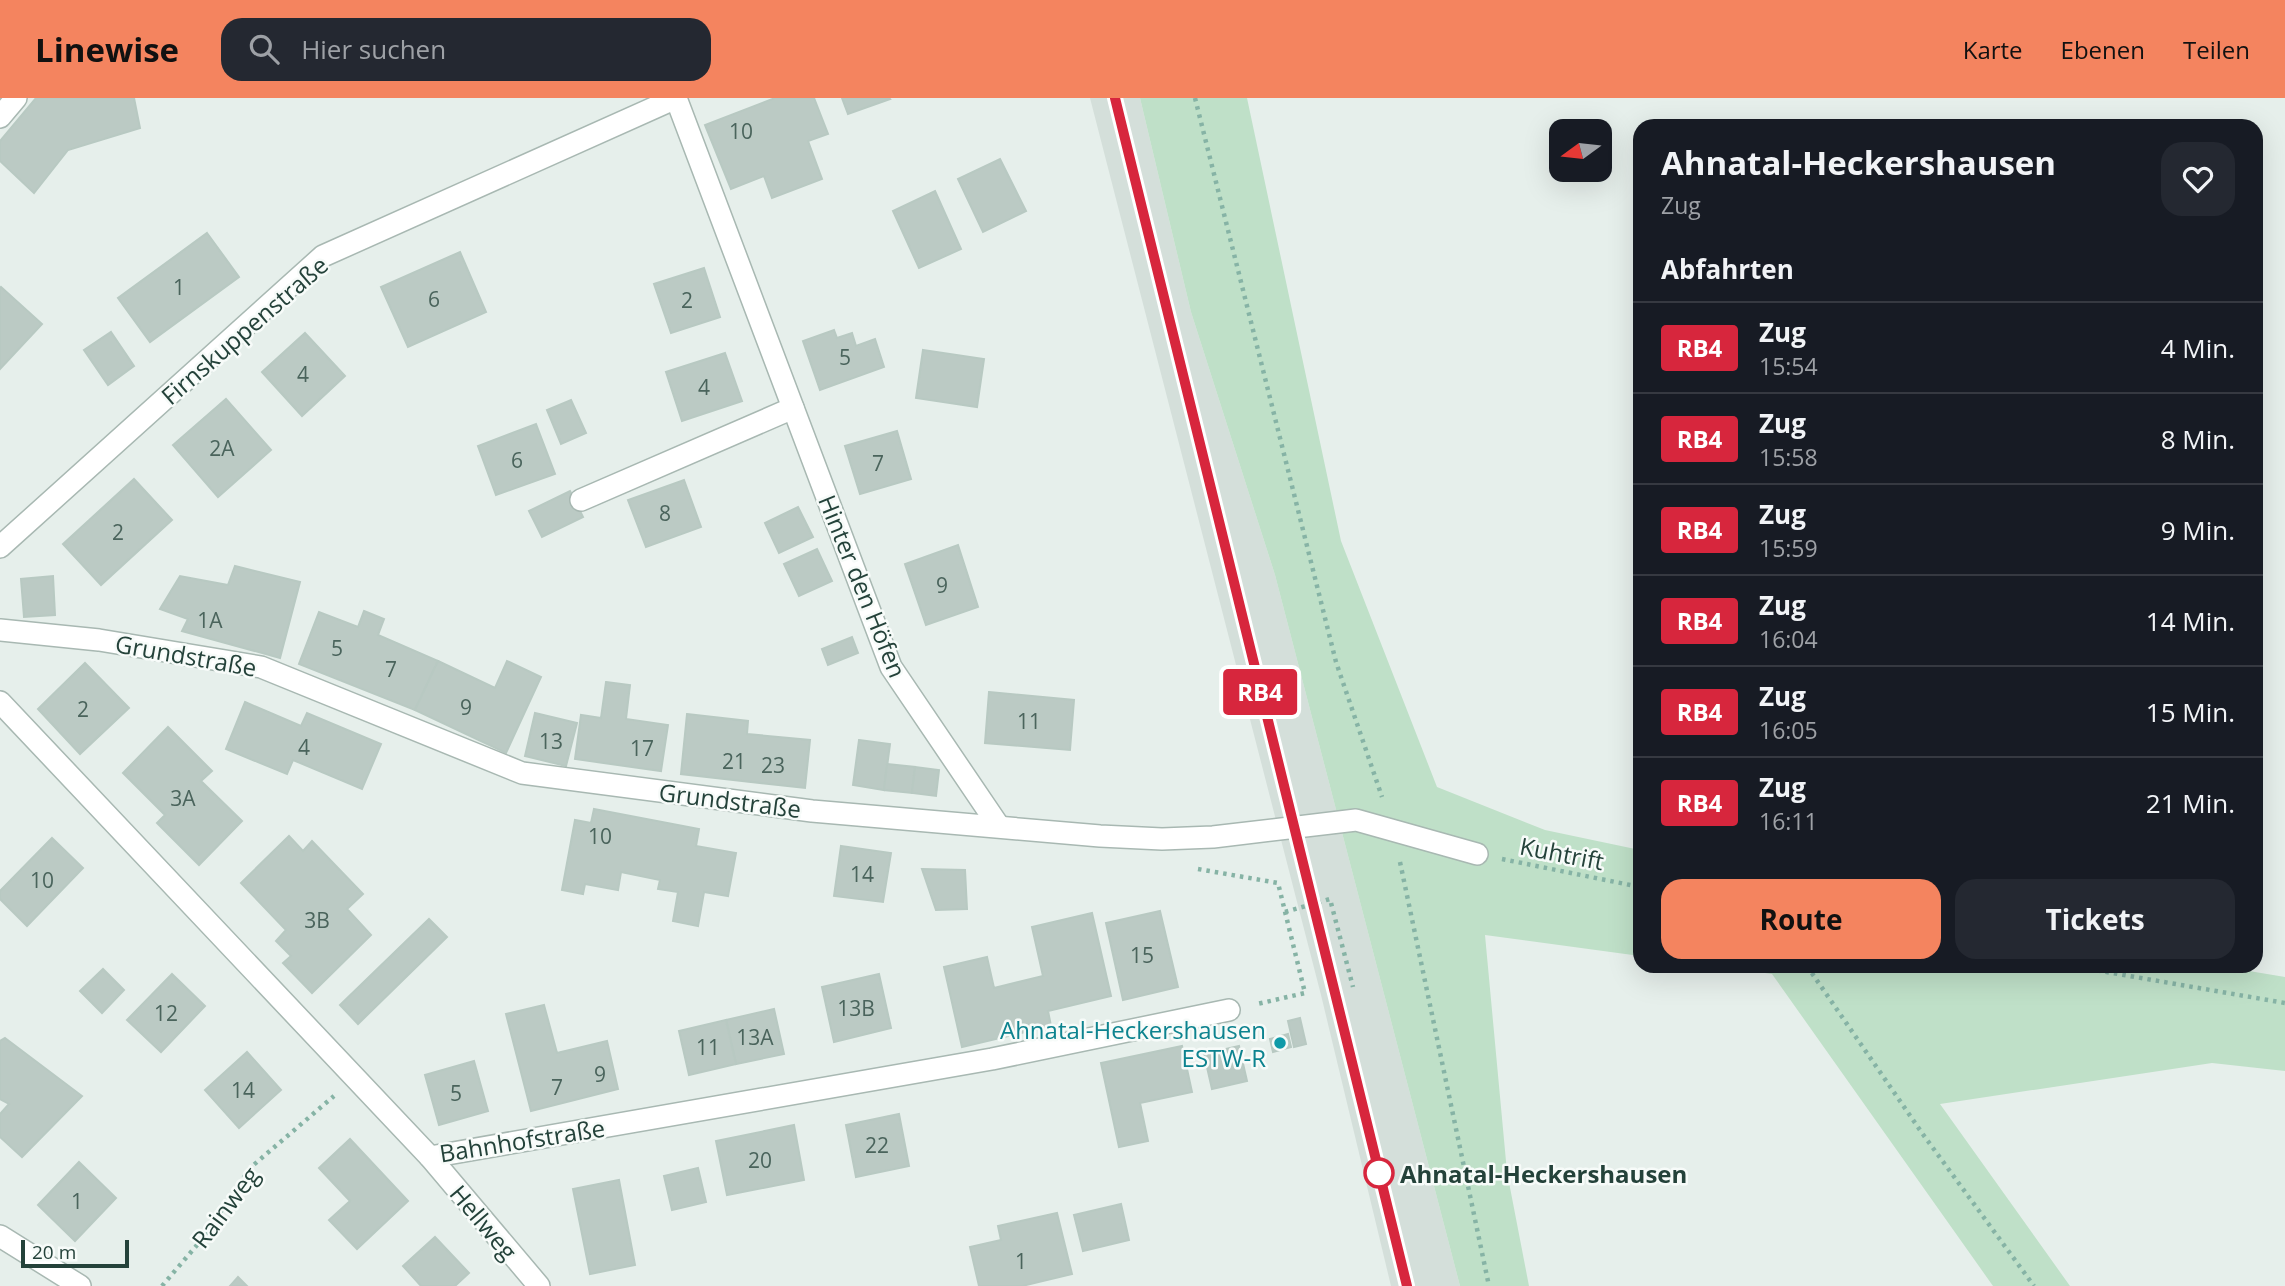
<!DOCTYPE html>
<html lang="de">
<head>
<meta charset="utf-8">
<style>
	:root { --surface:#171b24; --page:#242831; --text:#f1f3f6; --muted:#9ea1a6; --line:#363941; --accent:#f4845f }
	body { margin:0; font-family:"Open Sans",sans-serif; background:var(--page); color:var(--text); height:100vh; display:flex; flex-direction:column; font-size:26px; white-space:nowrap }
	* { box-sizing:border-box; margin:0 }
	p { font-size:23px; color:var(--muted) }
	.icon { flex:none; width:38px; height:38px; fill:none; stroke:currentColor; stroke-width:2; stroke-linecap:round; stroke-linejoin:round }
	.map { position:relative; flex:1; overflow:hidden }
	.drawer { position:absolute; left:1633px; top:21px; width:630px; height:854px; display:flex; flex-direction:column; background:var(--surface); border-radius:21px; box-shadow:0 7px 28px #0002 }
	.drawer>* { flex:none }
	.badge { padding:0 14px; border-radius:5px; font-size:24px; line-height:46px }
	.needle { width:46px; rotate:255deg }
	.buttons { position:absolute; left:1549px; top:21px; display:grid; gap:14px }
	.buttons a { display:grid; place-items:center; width:63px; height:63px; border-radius:14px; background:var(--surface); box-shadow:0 7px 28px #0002; font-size:35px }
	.scale { position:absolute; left:21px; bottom:18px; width:108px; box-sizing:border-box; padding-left:7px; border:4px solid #24423a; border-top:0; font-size:19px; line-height:24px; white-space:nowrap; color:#24423a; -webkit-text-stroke:5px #f7fbf9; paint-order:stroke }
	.map>.badge { position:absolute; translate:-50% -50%; box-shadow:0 0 0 4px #fff }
	h2 { padding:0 28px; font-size:26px; line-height:63px }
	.round { display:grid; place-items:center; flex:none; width:74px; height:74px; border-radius:21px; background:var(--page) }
	.head { display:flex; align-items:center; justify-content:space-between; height:119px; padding:0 28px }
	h1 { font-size:33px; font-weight:700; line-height:52px }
	.action { display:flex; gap:14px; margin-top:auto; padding:14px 28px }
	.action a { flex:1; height:80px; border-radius:21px; background:var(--accent); color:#111; font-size:28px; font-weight:700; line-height:80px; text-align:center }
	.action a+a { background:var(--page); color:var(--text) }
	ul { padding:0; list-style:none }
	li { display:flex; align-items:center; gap:21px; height:91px; padding:0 28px; border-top:2px solid var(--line) }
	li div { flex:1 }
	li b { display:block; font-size:26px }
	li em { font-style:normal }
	li .badge { min-width:77px; font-weight:700; text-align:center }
	header { display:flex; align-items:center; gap:42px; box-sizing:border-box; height:98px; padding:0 35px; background:var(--accent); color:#111 }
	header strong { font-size:33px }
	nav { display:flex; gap:38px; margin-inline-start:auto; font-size:24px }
	.search { width:490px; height:63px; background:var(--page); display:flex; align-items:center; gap:18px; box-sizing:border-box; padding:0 24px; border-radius:21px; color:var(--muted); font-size:26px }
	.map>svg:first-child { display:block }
</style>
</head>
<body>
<header>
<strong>Linewise</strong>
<div class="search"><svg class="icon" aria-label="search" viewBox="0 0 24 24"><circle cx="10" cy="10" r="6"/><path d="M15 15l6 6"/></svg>Hier suchen</div>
<nav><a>Karte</a><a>Ebenen</a><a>Teilen</a></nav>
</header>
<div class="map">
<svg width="2285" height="1188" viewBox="0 0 2285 1188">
	<rect width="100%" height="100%" fill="#e6efeb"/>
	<path fill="#d4dfda" d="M1090 0H1140L1191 214 1275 477 1460 1188H1391L1321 897Z"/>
	<g fill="#bfe0c8">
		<path d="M1140 0H1247L1341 443 1437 689 1545 732 1640 752V858L1485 837 1507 1074 1529 1188H1460L1275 477 1191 214Z"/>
		<path d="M1716 868H2219L2285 879V973L2212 965 1940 1006 2070 1188H1993L1772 876Z"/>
	</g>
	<g fill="#bbcac4" stroke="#b8c9c2" stroke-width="2">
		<path d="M36 0H134L140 30 68 52 34 95 0 63V43Z"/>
		<path d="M775 0H814L828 36 808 43 822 81 772 100 764 78 731 91 705 27Z"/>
		<path d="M842 0H889L890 1 848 16Z"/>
		<path d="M1000 61 1026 113 983 134 958 81Z"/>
		<path d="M935 93 961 151 919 170 893 113Z"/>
		<path d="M207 135 239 179 150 244 118 200Z"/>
		<path d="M460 154 486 214 408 249 381 189Z"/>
		<path d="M704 170 720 219 671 235 654 186Z"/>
		<path d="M1 189 42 226 0 271V190Z"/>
		<path d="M834 232 837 240 852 235 856 248 875 241 884 269 820 292 803 243Z"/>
		<path d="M111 234 134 268 108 287 84 252Z"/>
		<path d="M305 235 345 278 302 318 262 274Z"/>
		<path d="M923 252 984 261 977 309 916 300Z"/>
		<path d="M725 255 742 303 682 323 666 274Z"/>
		<path d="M226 301 271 352 218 399 173 347Z"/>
		<path d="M571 302 586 335 561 346 547 312Z"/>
		<path d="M536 326 555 376 496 397 478 348Z"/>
		<path d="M897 333 911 381 860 396 845 348Z"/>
		<path d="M134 381 172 422 101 487 63 446Z"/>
		<path d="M684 382 701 429 646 449 628 402Z"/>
		<path d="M570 393 583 419 542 439 529 413Z"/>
		<path d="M798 409 813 439 779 455 765 425Z"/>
		<path d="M958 447 978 509 926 527 905 466Z"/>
		<path d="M817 451 832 483 799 498 784 466Z"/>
		<path d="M235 468 300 484 280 560 182 533 188 521 160 511 180 478 228 487Z"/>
		<path d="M53 478 55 517 24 519 21 481Z"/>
		<path d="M364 513 384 521 378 537 438 563 415 612 299 566 319 514 358 529Z"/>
		<path d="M852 539 858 555 828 567 822 551Z"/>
		<path d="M438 563 495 590 507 563 541 579 506 655 415 612Z"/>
		<path d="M85 565 129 610 80 656 38 611Z"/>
		<path d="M606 584 630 587 626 621 668 627 661 673 575 661 581 617 601 620Z"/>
		<path d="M989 594 1074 602 1070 652 985 645Z"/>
		<path d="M245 604 301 628 307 615 381 646 362 691 293 662 287 676 226 651Z"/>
		<path d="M535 615 577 625 566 668 525 658Z"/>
		<path d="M687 616 748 623 747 636 810 642 805 690 681 676Z"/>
		<path d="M168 629 212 673 201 683 242 723 199 767 157 725 165 717 123 675Z"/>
		<path d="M859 642 890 646 884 692 853 687Z"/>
		<path d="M887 666 915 669 912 695 884 692Z"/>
		<path d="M915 669 939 672 936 698 912 695Z"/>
		<path d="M594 711 699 731 696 748 736 755 728 798 704 794 698 828 673 823 678 794 658 791 660 782 621 774 618 792 585 786 583 796 562 792 575 722 591 725Z"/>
		<path d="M289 738 303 753 312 743 363 796 347 811 371 837 312 895 283 865 291 858 276 843 286 832 241 785Z"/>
		<path d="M52 740 83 770 27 828 0 801V793Z"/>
		<path d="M841 748 891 755 883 804 834 798Z"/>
		<path d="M922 771 965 772 967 811 936 812Z"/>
		<path d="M1160 813 1178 889 1123 902 1106 825Z"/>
		<path d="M1092 815 1111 898 1048 913 1051 928 962 949 944 869 987 859 994 890 1043 878 1032 829Z"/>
		<path d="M429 821 447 839 358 926 340 907Z"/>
		<path d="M103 871 124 892 102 915 80 893Z"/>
		<path d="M172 876 205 908 161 954 127 922Z"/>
		<path d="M879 876 891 930 834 944 822 889Z"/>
		<path d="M544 907 557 955 607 943 618 991 531 1013 506 916Z"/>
		<path d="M774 911 784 956 736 966 726 922Z"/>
		<path d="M1300 920 1306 946 1294 949 1288 923Z"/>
		<path d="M726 922 736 966 689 977 679 933Z"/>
		<path d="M1288 936 1291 949 1273 954 1270 941Z"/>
		<path d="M5 940 82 998 22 1059 0 1039V1016L9 1006 0 1001V943Z"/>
		<path d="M1182 948 1192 994 1140 1005 1148 1043 1119 1049 1101 965Z"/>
		<path d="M1239 948 1247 983 1212 991 1204 956Z"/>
		<path d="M247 954 281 992 239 1030 205 992Z"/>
		<path d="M474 963 488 1013 439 1027 425 977Z"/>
		<path d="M899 1016 909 1068 856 1079 846 1027Z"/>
		<path d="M794 1027 804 1082 727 1097 716 1043Z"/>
		<path d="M350 1041 408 1103 357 1151 329 1122 350 1103 319 1070Z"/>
		<path d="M79 1064 116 1100 75 1143 38 1107Z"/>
		<path d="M698 1070 706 1104 672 1112 664 1078Z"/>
		<path d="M619 1082 635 1167 590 1176 573 1091Z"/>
		<path d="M1121 1106 1129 1142 1083 1153 1074 1117Z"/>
		<path d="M1057 1115 1072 1176 1022 1188H979L970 1149 1001 1142 998 1128Z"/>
		<path d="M435 1139 469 1175 455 1188H421L403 1168Z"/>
		<path d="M238 1179 247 1188H230Z"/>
	</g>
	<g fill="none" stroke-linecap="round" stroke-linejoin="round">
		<g stroke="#a8b8b2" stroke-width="24">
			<g id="minor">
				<path d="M676 0 891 569 998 727"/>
				<path d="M0 19 16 0"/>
				<path d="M581 402 793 310"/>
				<path d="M0 449 323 158 676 0"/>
				<path d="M0 532 99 542 261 569 522 675 812 713 1100 738 1162 741 1213 739 1356 722 1477 756"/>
				<path d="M0 604 430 1059 539 1188"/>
				<path d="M430 1059 992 961 1229 912"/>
				<path d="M0 1138 80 1188"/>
			</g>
		</g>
		<g stroke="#86b3a5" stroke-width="4.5" stroke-dasharray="3.5 5" stroke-linecap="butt">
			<path d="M1195 0 1336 564 1382 699"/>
			<path d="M1502 761 1640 789"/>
			<path d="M1400 764 1489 1188"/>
			<path d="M1198 771 1278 785 1305 895 1257 906"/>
			<path d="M1285 814 1330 801 1353 889"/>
			<path d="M1807 868 1922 1035 2034 1188"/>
			<path d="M2072 868 2285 905"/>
			<path d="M162 1188 203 1140 250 1070 334 998"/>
		</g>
		<use href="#minor" stroke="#fff" stroke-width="21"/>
		<g stroke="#5f7d75" stroke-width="8">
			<path id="rail" d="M1115 0 1407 1188"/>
		</g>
		<use href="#rail" stroke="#f7fbf9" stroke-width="5" stroke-dasharray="16" stroke-linecap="butt"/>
	</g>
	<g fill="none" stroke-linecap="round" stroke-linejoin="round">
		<g stroke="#fff" stroke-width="16">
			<path id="line" d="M1115 0 1407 1188"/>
		</g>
		<use href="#line" stroke="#d7263d" stroke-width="10"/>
	</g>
	<circle fill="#0f9aa8" stroke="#f7fbf9" stroke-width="2.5" cx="1280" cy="945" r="7"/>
	<circle fill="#fff" stroke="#d7263d" stroke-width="3.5" cx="1379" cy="1075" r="14"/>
	<g text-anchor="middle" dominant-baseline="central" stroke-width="5" stroke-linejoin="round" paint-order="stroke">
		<g font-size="21" fill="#4a645c">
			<text x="741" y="33">10</text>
			<text x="179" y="189">1</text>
			<text x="434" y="201">6</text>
			<text x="687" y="202">2</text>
			<text x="845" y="259">5</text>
			<text x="303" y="276">4</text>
			<text x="704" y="289">4</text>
			<text x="222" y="350">2A</text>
			<text x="517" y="362">6</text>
			<text x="878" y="365">7</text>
			<text x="665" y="415">8</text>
			<text x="118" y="434">2</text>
			<text x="942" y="487">9</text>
			<text x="210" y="522">1A</text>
			<text x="337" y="550">5</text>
			<text x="391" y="571">7</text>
			<text x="466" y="609">9</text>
			<text x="83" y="611">2</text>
			<text x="1029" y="623">11</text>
			<text x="551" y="643">13</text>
			<text x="304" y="649">4</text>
			<text x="642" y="650">17</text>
			<text x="734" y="663">21</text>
			<text x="773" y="667">23</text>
			<text x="183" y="700">3A</text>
			<text x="600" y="738">10</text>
			<text x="862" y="776">14</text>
			<text x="42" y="782">10</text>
			<text x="317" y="822">3B</text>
			<text x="1142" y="857">15</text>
			<text x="856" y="910">13B</text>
			<text x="166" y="915">12</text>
			<text x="755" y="939">13A</text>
			<text x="708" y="949">11</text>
			<text x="600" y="976">9</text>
			<text x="557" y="989">7</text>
			<text x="243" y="992">14</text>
			<text x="456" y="995">5</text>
			<text x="877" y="1047">22</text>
			<text x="760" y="1062">20</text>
			<text x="77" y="1103">1</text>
			<text x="1021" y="1163">1</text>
		</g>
		<g font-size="24" fill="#24423a" stroke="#f7fbf9">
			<text transform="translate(244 232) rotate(-41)">Firnskuppenstraße</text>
			<text transform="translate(863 488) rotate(68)">Hinter den Höfen</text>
			<text transform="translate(186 557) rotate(10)">Grundstraße</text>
			<text transform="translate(730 702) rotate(7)">Grundstraße</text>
			<text transform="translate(1562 755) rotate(11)">Kuhtrift</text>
			<text transform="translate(522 1042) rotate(-9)">Bahnhofstraße</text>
			<text transform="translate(225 1109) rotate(-53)">Rainweg</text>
			<text transform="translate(484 1124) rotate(50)">Hellweg</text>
		</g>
		<g font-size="24" fill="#0d838f" stroke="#f7fbf9" text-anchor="end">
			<text x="1266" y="931">Ahnatal-Heckershausen<tspan x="1266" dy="28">ESTW-R</tspan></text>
		</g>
		<g font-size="24" font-weight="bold" fill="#24423a" stroke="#f7fbf9" text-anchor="start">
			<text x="1400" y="1075">Ahnatal-Heckershausen</text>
		</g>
	</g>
</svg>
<div class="buttons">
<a><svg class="needle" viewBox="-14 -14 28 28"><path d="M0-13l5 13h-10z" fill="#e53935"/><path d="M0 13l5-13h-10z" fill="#9ea1a6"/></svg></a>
</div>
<div class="scale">20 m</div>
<b class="badge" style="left:1260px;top:594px;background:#d7263d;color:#fff">RB4</b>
<section class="drawer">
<div class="head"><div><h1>Ahnatal-Heckershausen</h1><p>Zug</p></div><a class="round"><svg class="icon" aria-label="heart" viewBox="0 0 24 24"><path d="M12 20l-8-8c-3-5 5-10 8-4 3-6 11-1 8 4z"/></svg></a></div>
<h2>Abfahrten</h2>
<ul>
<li><span class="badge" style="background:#d7263d;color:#fff">RB4</span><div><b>Zug</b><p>15:54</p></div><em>4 Min.</em></li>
<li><span class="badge" style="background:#d7263d;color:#fff">RB4</span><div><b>Zug</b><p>15:58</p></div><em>8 Min.</em></li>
<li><span class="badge" style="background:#d7263d;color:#fff">RB4</span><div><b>Zug</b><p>15:59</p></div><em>9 Min.</em></li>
<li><span class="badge" style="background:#d7263d;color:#fff">RB4</span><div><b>Zug</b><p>16:04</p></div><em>14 Min.</em></li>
<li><span class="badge" style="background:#d7263d;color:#fff">RB4</span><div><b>Zug</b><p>16:05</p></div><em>15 Min.</em></li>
<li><span class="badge" style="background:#d7263d;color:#fff">RB4</span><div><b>Zug</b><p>16:11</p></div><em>21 Min.</em></li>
</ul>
<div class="action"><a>Route</a><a>Tickets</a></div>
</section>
</div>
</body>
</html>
